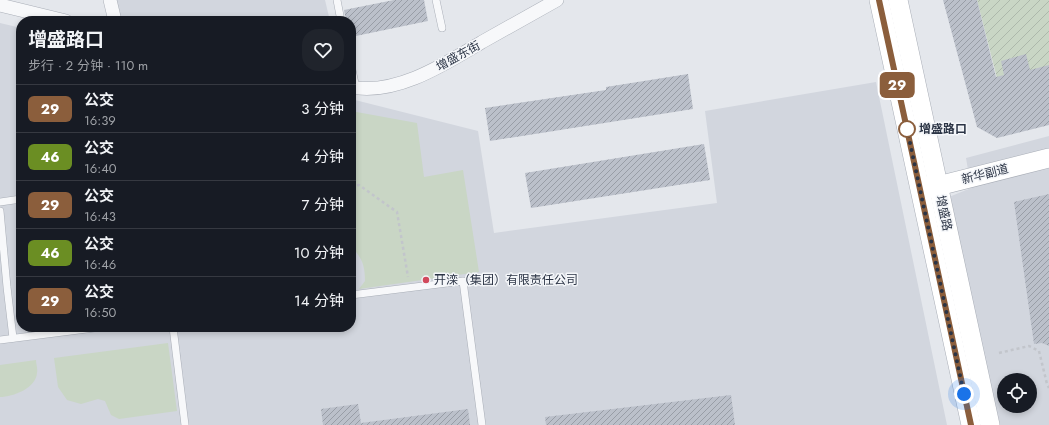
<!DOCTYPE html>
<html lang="zh">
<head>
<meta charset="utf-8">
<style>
	:root { --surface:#171b24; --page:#20242c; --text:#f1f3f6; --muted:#9ea1a6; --line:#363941 }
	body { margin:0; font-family:Jost,"Noto Sans SC",sans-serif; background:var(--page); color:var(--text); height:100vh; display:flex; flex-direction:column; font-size:15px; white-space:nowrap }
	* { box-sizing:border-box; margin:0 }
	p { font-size:13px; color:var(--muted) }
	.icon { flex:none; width:22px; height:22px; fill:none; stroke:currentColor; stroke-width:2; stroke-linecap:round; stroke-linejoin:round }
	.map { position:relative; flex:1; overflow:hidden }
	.panel { position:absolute; left:16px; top:16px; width:340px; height:316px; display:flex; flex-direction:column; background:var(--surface); border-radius:16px; box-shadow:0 2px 6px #0003 }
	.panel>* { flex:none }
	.badge { padding:0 8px; border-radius:6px; font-size:14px; line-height:26px }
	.buttons { position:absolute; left:997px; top:373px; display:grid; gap:8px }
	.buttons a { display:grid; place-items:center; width:40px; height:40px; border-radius:50%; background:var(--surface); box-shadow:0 2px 6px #0003; font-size:20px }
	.you { position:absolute; width:20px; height:20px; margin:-10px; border:3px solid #fff; border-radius:50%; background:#1a73e8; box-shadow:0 0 0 6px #1a73e833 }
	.map>.badge { position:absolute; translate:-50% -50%; box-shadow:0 0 0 2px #fff }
	.round { display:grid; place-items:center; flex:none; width:42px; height:42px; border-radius:16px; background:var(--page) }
	.headline { display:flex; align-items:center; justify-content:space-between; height:68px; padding:0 12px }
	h1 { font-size:19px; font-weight:700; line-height:30px }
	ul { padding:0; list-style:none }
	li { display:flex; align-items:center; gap:12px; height:48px; padding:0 12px; border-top:1px solid var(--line) }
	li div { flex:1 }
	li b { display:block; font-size:15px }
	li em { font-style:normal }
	li .badge { min-width:44px; font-weight:700; text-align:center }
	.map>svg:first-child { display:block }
</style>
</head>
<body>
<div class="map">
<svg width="1049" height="425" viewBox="0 0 1049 425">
	<defs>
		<pattern id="garden-furrows" width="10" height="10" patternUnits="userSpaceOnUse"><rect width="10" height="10" fill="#c9d6c5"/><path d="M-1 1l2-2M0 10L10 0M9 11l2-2" fill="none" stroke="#adb8ab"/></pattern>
		<pattern id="building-hatch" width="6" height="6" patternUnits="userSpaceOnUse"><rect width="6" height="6" fill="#bbc0ca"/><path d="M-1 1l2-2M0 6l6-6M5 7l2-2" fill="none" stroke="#989da6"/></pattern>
	</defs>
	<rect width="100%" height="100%" fill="#e4e7ec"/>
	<g fill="#d2d6de" fill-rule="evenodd">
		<path d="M116 0H325L330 21H120Z"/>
		<path d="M0 23 21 28V327H351V99L478 131 494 233 717 203 705 111 876 82 947 425H0Z"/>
		<path d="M1049 136V425H1000L976 327 949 197 971 188 966 158ZM1004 380H1030V406H1004Z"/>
	</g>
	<g fill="#c9d6c5">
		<path d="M351 111 417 123 424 177 463 170 479 272 359 289 365 281C365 265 362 258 351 246Z"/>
		<path d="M168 343 177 411 119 419 111 415 105 401 98 399 81 404 67 400 58 387 54 358Z"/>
		<path d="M36 360C36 364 38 369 37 373 36 388 13 397 0 397V365Z"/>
	</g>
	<path fill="url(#garden-furrows)" d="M977 0H1049V82L1001 94Z"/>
	<g fill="url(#building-hatch)">
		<path d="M394 0H424L428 21 351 37V21H346L344 10Z"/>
		<path d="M943 0H977L996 77 1004 75 1001 61 1026 54 1030 70 1049 65V125L997 138 977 127Z"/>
		<path d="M688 74 693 109 490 141 485 108 606 90V87Z"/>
		<path d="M704 144 710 180 531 208 525 173Z"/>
		<path d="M1049 194V346L1042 343 1034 344 1014 202Z"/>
		<path d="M731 395 735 425H546L545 417Z"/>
		<path d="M358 404 361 423 468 409 470 425H323L321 409Z"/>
	</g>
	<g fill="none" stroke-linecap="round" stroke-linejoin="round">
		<g stroke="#a9aeb7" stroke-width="8">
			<g id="lane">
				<path d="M337 0 341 21"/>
				<path d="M436 0 442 28"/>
				<path d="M351 65 356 88"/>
				<path d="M0 202 21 199"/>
				<path d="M0 211 7 287 13 338"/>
				<path d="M351 295 463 281 482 425"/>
				<path d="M173 327 185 425"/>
				<path d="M0 340 102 327"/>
			</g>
		</g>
		<g stroke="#a9aeb7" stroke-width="14">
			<g id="street">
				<path d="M110 0 115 21"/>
				<path d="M0 5 66 21"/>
				<path d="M351 87C396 96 445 64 482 42 507 28 532 14 557 0"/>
			</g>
		</g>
		<g stroke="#a9aeb7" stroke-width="20">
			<g id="secondary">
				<path d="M879 0 971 425"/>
				<path d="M898 0 990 425"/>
				<path d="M926 189 1049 158"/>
			</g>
		</g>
		<g stroke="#c2c5cb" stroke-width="2.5" stroke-dasharray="3 3" stroke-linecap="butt">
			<path d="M351 186 359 185 397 212 408 277"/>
			<path d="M999 353 1029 346 1039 351 1047 384 1049 388"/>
		</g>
		<use href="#lane" stroke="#f7f8fa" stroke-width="7"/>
		<use href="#street" stroke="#f7f8fa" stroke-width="13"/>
		<use href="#secondary" stroke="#fff" stroke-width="19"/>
	</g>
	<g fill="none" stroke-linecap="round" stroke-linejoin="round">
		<g stroke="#fff" stroke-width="9">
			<path id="line" d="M879 0 971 425"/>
		</g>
		<use href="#line" stroke="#8b5e3c" stroke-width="6"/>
		<path stroke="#2b3445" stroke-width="4" stroke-dasharray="0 7.2" d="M907 129 964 394"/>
	</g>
	<circle fill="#fff" stroke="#8b5e3c" stroke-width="2" cx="907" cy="129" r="8"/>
	<circle fill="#d1495b" stroke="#f4f6f9" stroke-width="1.5" cx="426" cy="280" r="4"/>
	<g text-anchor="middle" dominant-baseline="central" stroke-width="3" stroke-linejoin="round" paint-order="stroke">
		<g font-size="12" fill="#2b3445" stroke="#f4f6f9">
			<text transform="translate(458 56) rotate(-29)">增盛东街</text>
			<text transform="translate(985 174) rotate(-14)">新华副道</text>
			<text transform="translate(944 213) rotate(78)">增盛路</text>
		</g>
		<g font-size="12" font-weight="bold" fill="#2b3445" stroke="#f4f6f9" text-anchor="start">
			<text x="919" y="129">增盛路口</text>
		</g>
		<g font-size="12" fill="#2b3445" stroke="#f4f6f9" text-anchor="start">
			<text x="434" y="280">开滦（集团）有限责任公司</text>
		</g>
	</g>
</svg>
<div class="buttons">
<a><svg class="icon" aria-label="locate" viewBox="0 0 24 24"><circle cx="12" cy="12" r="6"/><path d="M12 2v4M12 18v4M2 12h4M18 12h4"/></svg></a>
</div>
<div class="you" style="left:964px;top:394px"></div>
<b class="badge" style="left:897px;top:85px;background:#8b5e3c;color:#fff">29</b>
<section class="panel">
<div class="headline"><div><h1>增盛路口</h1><p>步行 · 2 分钟 · 110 m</p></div><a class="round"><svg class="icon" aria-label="heart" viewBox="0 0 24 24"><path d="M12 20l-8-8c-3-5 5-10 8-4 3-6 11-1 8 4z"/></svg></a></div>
<ul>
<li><span class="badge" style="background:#8b5e3c;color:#fff">29</span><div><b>公交</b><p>16:39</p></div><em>3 分钟</em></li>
<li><span class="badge" style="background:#6b8e23;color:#fff">46</span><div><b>公交</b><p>16:40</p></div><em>4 分钟</em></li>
<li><span class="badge" style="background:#8b5e3c;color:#fff">29</span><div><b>公交</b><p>16:43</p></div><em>7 分钟</em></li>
<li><span class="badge" style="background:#6b8e23;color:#fff">46</span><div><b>公交</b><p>16:46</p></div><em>10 分钟</em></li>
<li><span class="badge" style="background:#8b5e3c;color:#fff">29</span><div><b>公交</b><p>16:50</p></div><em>14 分钟</em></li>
</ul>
</section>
</div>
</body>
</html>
